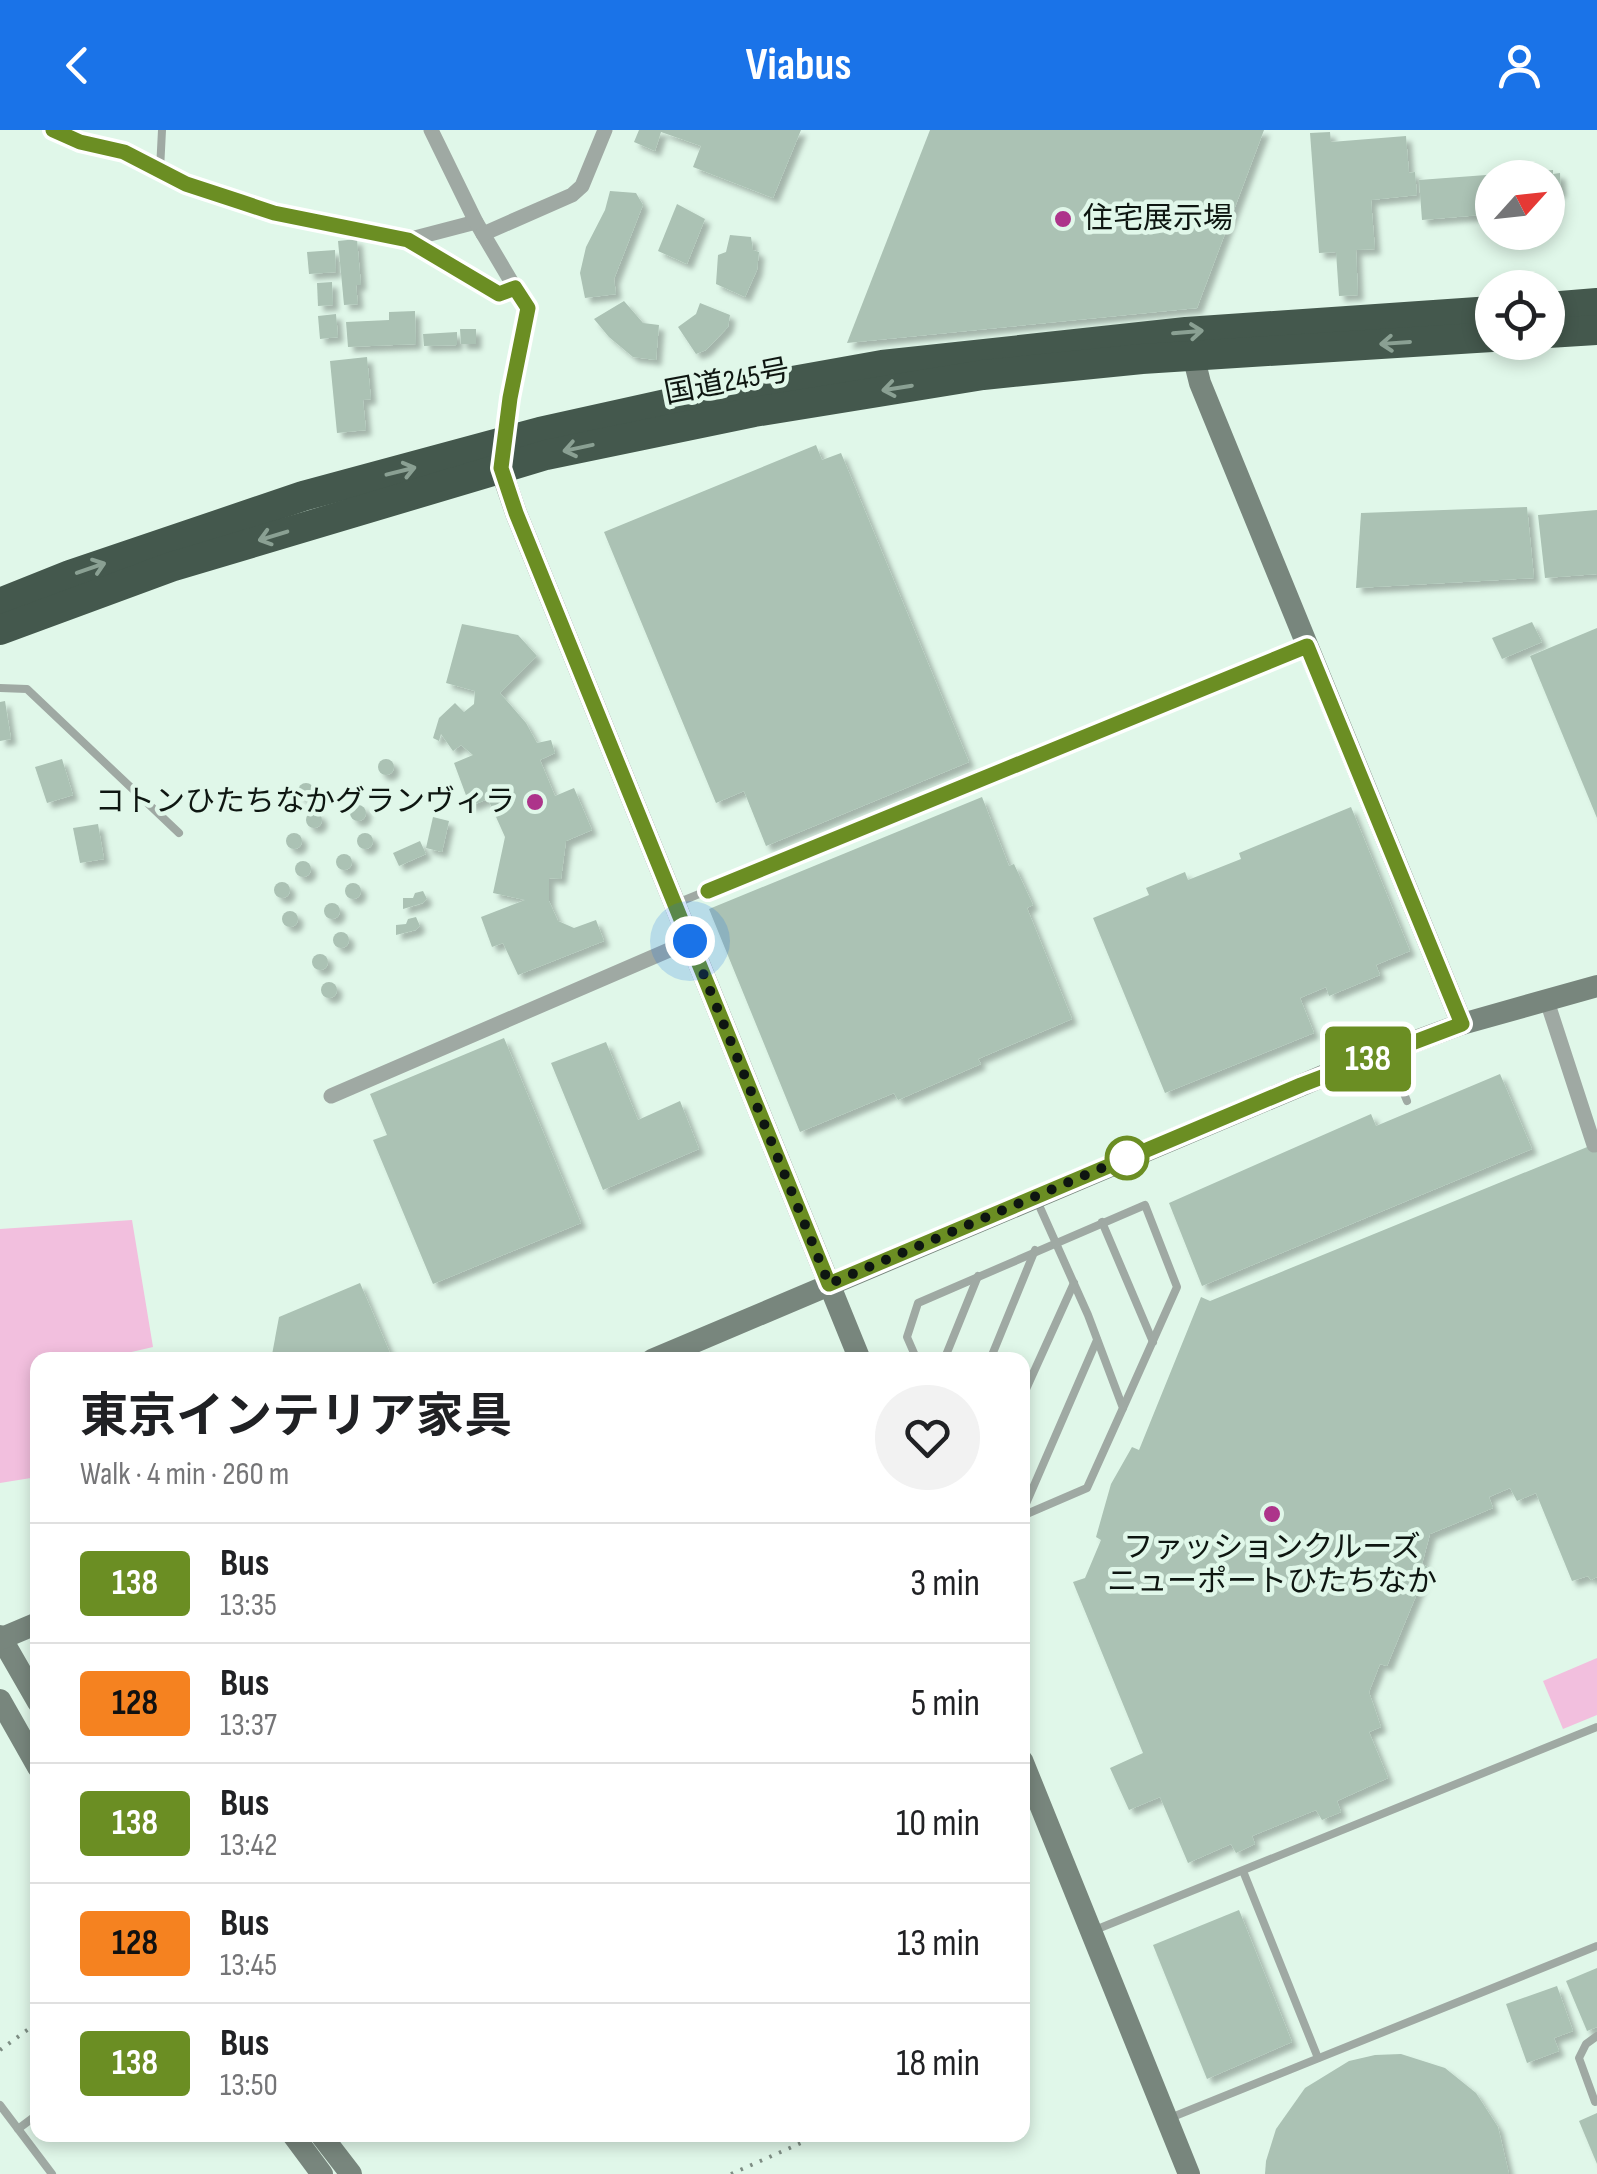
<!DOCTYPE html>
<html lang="en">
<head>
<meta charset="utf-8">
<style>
	:root { --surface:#fff; --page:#f2f2f2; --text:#202124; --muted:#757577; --line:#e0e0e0; --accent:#1a73e8 }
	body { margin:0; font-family:"Sofia Sans Condensed","Noto Sans JP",sans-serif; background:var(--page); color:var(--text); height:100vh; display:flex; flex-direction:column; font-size:38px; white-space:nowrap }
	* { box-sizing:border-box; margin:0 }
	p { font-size:32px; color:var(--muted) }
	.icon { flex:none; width:55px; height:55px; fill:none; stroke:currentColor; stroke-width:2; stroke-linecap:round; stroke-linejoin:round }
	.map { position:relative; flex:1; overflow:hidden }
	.side { position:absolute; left:30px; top:1222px; width:1000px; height:790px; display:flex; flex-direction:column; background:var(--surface); border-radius:20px; box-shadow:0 5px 15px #0003 }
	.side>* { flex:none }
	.badge { padding:0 20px; border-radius:8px; font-size:35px; line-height:65px }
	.needle { width:65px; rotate:63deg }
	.controls { position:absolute; left:1475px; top:30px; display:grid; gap:20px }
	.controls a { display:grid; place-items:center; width:90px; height:90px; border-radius:50%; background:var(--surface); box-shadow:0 5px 15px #0003; font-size:50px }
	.you { position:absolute; width:50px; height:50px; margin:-25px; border:8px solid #fff; border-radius:50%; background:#1a73e8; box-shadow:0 0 0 15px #1a73e833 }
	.map>.badge { position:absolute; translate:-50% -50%; box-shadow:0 0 0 5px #fff }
	.round { display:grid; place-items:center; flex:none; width:105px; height:105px; border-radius:52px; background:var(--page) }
	.headline { display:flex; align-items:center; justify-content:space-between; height:170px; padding:0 50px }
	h1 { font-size:48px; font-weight:700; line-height:75px }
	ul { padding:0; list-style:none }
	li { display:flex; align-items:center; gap:30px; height:120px; padding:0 50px; border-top:2px solid var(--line) }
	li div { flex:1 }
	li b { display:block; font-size:38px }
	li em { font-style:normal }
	li .badge { min-width:110px; font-weight:700; text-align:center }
	header { display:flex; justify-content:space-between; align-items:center; height:130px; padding:0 50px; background:var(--accent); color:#fff; font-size:45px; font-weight:700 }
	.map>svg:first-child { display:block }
</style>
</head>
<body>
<header><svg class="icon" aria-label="back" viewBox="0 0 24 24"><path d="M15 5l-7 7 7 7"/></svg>Viabus<svg class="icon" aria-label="person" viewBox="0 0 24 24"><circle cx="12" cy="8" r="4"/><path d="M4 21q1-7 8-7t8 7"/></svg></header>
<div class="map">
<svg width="1597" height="2044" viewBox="0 0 1597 2044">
	<defs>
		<filter id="shadow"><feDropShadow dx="5.5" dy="5.5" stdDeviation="2.5" flood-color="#0004"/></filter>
	</defs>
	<rect width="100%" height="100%" fill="#e0f7e9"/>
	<g fill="#f2bfde">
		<path d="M132 1090 153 1217 97 1230H38L37 1347 0 1353V1099Z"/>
		<path d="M1597 1528V1585L1563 1599 1543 1551Z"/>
	</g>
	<g fill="#abc2b4" filter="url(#shadow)">
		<path d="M639 0H801L773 68 693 37 701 16 661 2 655 21 634 12Z"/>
		<path d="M930 0H1264L1197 178 847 213Z"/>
		<path d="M1330 2 1331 12 1406 6 1409 43 1415 42 1417 65 1371 70 1375 119 1356 120 1358 165 1339 166 1336 122 1319 123 1310 3Z"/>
		<path d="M1553 40V44L1560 43 1561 62 1555 63 1556 79 1548 80V48H1492V84L1422 90 1419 50Z"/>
		<path d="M610 61 636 63 643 75 614 149 616 164 585 168 580 143 586 117 605 80Z"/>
		<path d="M677 74 705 89 687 134 658 121Z"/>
		<path d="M730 105 751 107 753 120 759 122 757 140 745 167 716 154 718 125 726 122Z"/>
		<path d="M357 109 361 155H356L358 174 344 175 338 111Z"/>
		<path d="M335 120 336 142 309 144 307 122Z"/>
		<path d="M332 152 333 175 318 176 317 153Z"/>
		<path d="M624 171 643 193 659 195 656 230 633 227 609 207 594 189Z"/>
		<path d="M700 173 730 185 728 197 706 220 696 224 678 197 696 184Z"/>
		<path d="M415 181 416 214 348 217 346 192 389 190V182Z"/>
		<path d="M336 184 338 207 320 209 318 186Z"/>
		<path d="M460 199H476V214H461Z"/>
		<path d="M457 202V215L424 216 423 204Z"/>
		<path d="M367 227 371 269 363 270 366 300 337 303 330 231Z"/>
		<path d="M816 315 822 330 841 323 969 632 766 716 744 661 716 673 604 402Z"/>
		<path d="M1527 377 1534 448 1356 458 1361 383Z"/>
		<path d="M1597 380V444L1545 448 1538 385Z"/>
		<path d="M1532 492 1542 512 1502 529 1492 508Z"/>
		<path d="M462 494 518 505 537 526 500 563 526 593 537 613 551 610 555 623 540 630 555 666 574 658 592 700 566 711 561 749 549 748V771L558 791 574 798 596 790 604 811 518 845 503 813 492 817 481 787 525 770 493 763 505 707 488 669 470 676 454 633 473 625 461 615 453 621 441 604 439 611 433 608 439 588 455 573 464 582 474 574 475 561 446 553Z"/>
		<path d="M1597 498V688L1530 526Z"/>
		<path d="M5 571 11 609 0 611V572Z"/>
		<path d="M62 629 73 665 47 673 35 637Z"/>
		<circle cx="386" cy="637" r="8"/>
		<circle cx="306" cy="661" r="8"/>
		<path d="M982 667 1009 736 1014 734 1033 775 1027 778 1072 889 978 929 981 934 898 970 894 963 800 1002 709 779Z"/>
		<circle cx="358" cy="683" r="8"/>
		<path d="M1351 677 1410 821 1376 835 1380 845 1329 866 1326 857 1300 868 1314 903 1165 963 1093 788 1149 765 1146 758 1185 742 1188 750 1241 729 1239 723Z"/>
		<circle cx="314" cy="690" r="8"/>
		<path d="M433 687 449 691 442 722 426 718Z"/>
		<path d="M98 694 104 729 80 733 73 698Z"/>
		<circle cx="294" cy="711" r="8"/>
		<circle cx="365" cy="711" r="8"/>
		<path d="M420 711 426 724 399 736 393 723Z"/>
		<circle cx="344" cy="732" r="8"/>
		<circle cx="303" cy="739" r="8"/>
		<circle cx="282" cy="760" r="8"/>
		<circle cx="353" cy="761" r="8"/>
		<path d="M423 761 427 769 423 773 403 779V768H413L415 763Z"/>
		<circle cx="332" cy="781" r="8"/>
		<circle cx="290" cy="789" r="8"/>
		<path d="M416 787 420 796 416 800 396 805V795L406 794 408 789Z"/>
		<circle cx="341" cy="810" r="8"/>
		<circle cx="320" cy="832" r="8"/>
		<circle cx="329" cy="860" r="8"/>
		<path d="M504 908 581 1093 433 1154 373 1010 387 1005 370 964Z"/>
		<path d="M606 912 638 990 680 971 699 1019 603 1060 551 933Z"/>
		<path d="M1500 944 1532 1019 1202 1156 1169 1073 1371 984 1376 996Z"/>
		<path d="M1597 1013V1447L1591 1450 1588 1446 1572 1451 1536 1363 1517 1371 1510 1358 1489 1367 1493 1378 1430 1404 1422 1434 1428 1437 1387 1536 1380 1534 1369 1562 1381 1597 1369 1602 1388 1648 1337 1671 1341 1682 1322 1690 1316 1680 1252 1706 1255 1714 1236 1723 1231 1714 1188 1733 1160 1667 1129 1680 1110 1638 1143 1623 1073 1452 1085 1448 1101 1410 1096 1407 1111 1354 1132 1317 1139 1320 1201 1167 1210 1171Z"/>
		<path d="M360 1153 393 1230H271L279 1187Z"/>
		<path d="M1239 1780 1292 1912 1207 1949 1153 1815Z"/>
		<path d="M1597 1838V1897L1587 1901 1566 1851Z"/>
		<path d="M1557 1856 1573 1901 1554 1908 1559 1921 1527 1933 1506 1874Z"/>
		<path d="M1401 1924 1445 1938 1476 1963 1498 1997 1509 2044H1265L1266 2031 1276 1999 1305 1958 1349 1931 1375 1925Z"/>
		<path d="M1597 1983V2034L1579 1991Z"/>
	</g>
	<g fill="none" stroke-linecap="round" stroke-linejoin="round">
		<g stroke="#7e8e84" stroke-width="4" stroke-dasharray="2.5 8" stroke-linecap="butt">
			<path d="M0 1920 38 1892"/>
			<path d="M731 2044 819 2005"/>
		</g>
		<g stroke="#9fa9a3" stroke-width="8">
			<path d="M160 40 162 0"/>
			<path d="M0 558 27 559 179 703"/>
			<path d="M677 773 1303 518"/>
			<path d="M1388 924 1407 971"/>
			<path d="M1102 1092 1153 1212"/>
			<path d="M917 1230 907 1207 918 1173 1145 1075 1177 1157 1123 1278"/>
			<path d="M944 1230 978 1146"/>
			<path d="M990 1230 1035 1120"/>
			<path d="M1022 1268 1074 1153"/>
			<path d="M1022 1383 1097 1210"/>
			<path d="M1022 1386 1087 1358 1123 1278 1088 1185 1038 1073"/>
			<path d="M1243 1741 1318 1928"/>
			<path d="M1095 1800 1597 1597"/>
			<path d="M1595 1972 1579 1928 1586 1914 1597 1906"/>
			<path d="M0 1975 52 2044"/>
			<path d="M1170 1988 1597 1816"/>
			<path d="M18 1999 38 1984"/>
		</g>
		<g stroke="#9fa9a3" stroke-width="15">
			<path d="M53 0 80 12 124 22 186 55 274 83 407 110 476 92"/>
			<path d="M431 0 476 92 515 158"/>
			<path d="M483 104 572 65 582 56 605 0"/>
			<path d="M407 110 499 164 515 158 528 179 505 312"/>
			<path d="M1547 871 1594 1015"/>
			<path d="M331 966 690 811"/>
		</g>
		<g stroke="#78867d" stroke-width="22">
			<path d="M1193 225 1200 253 1462 894"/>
			<path d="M503 323 501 339 516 383 860 1230"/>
			<path d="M652 1230 1335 941 1462 894 1597 856"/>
			<path d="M0 1506 38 1572"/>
			<path d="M0 1509 38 1493"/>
			<path d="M0 1570 38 1637"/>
			<path d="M1022 1630 1189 2044"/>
			<path d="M293 2005 322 2044"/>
			<path d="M321 2005 351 2044"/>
		</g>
		<g stroke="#44584d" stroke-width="30">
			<path d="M1548 177 1597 173"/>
			<path d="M1548 203 1597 200"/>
			<path d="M0 473 70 445 303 366 540 302 680 271 882 235 1186 202 1492 181"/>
			<path d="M0 500 171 437 546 325 754 282 983 245 1142 229 1492 207"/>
		</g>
	</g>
	<defs><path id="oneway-shaft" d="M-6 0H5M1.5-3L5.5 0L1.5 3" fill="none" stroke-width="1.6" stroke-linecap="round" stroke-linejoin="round" transform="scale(2.5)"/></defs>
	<g stroke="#8aa093">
		<use href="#oneway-shaft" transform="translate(1188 202) rotate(-5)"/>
		<use href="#oneway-shaft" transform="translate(1395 213) rotate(176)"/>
		<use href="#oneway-shaft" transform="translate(897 258) rotate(171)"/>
		<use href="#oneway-shaft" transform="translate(578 318) rotate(168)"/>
		<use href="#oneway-shaft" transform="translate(401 341) rotate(-14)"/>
		<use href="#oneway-shaft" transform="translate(273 406) rotate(163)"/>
		<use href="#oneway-shaft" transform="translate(91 438) rotate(-19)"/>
	</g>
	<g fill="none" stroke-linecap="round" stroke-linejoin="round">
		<g stroke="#fff" stroke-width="22">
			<path id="line" d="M53 0 80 12 124 22 186 54 241 72 274 83 408 110 499 164 515 158 528 178 510 268 501 338 516 383 829 1154 1301 955 1462 894 1307 516 708 761"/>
		</g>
		<use href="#line" stroke="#6b8e23" stroke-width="15"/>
		<path stroke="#0e1611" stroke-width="10" stroke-dasharray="0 18" d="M690 811 829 1154 1135 1024 1127 1028"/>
	</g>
	<g fill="#ad348a" stroke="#e0f7e9" stroke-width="4">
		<circle cx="1063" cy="89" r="10"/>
		<circle cx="535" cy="672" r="10"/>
		<circle cx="1272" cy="1384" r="10"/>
	</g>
	<circle fill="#fff" stroke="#6b8e23" stroke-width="5" cx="1127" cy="1028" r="20"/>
	<g text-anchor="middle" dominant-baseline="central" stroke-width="9" stroke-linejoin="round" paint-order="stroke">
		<g font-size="30" fill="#0e1611" stroke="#e0f7e9" text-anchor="start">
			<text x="1083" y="89">住宅展示場</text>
			<text x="515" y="672" text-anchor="end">コトンひたちなかグランヴィラ</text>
			<text x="1272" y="1418" text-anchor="middle">ファッションクルーズ<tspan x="1272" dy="34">ニューポートひたちなか</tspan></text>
		</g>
		<g font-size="30" fill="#0e1611" stroke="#e0f7e9">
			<text transform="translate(727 252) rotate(-11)">国道245号</text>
		</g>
	</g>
</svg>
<div class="controls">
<a><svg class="needle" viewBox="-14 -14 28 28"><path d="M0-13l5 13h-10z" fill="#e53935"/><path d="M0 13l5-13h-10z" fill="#757577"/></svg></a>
<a><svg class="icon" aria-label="locate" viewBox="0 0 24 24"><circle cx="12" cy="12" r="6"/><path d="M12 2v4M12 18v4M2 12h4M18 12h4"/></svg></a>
</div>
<div class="you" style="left:690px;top:811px"></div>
<b class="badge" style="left:1368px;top:929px;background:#6b8e23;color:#fff">138</b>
<section class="side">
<div class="headline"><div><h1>東京インテリア家具</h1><p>Walk · 4 min · 260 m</p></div><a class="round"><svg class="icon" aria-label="heart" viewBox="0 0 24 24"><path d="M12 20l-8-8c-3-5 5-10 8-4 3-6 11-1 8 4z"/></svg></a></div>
<ul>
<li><span class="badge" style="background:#6b8e23;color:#fff">138</span><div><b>Bus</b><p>13:35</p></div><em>3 min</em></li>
<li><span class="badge" style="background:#f58220;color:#111">128</span><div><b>Bus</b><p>13:37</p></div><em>5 min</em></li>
<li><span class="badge" style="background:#6b8e23;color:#fff">138</span><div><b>Bus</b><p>13:42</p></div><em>10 min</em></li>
<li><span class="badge" style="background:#f58220;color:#111">128</span><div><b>Bus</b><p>13:45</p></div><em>13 min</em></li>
<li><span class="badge" style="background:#6b8e23;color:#fff">138</span><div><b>Bus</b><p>13:50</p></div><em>18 min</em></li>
</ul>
</section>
</div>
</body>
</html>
